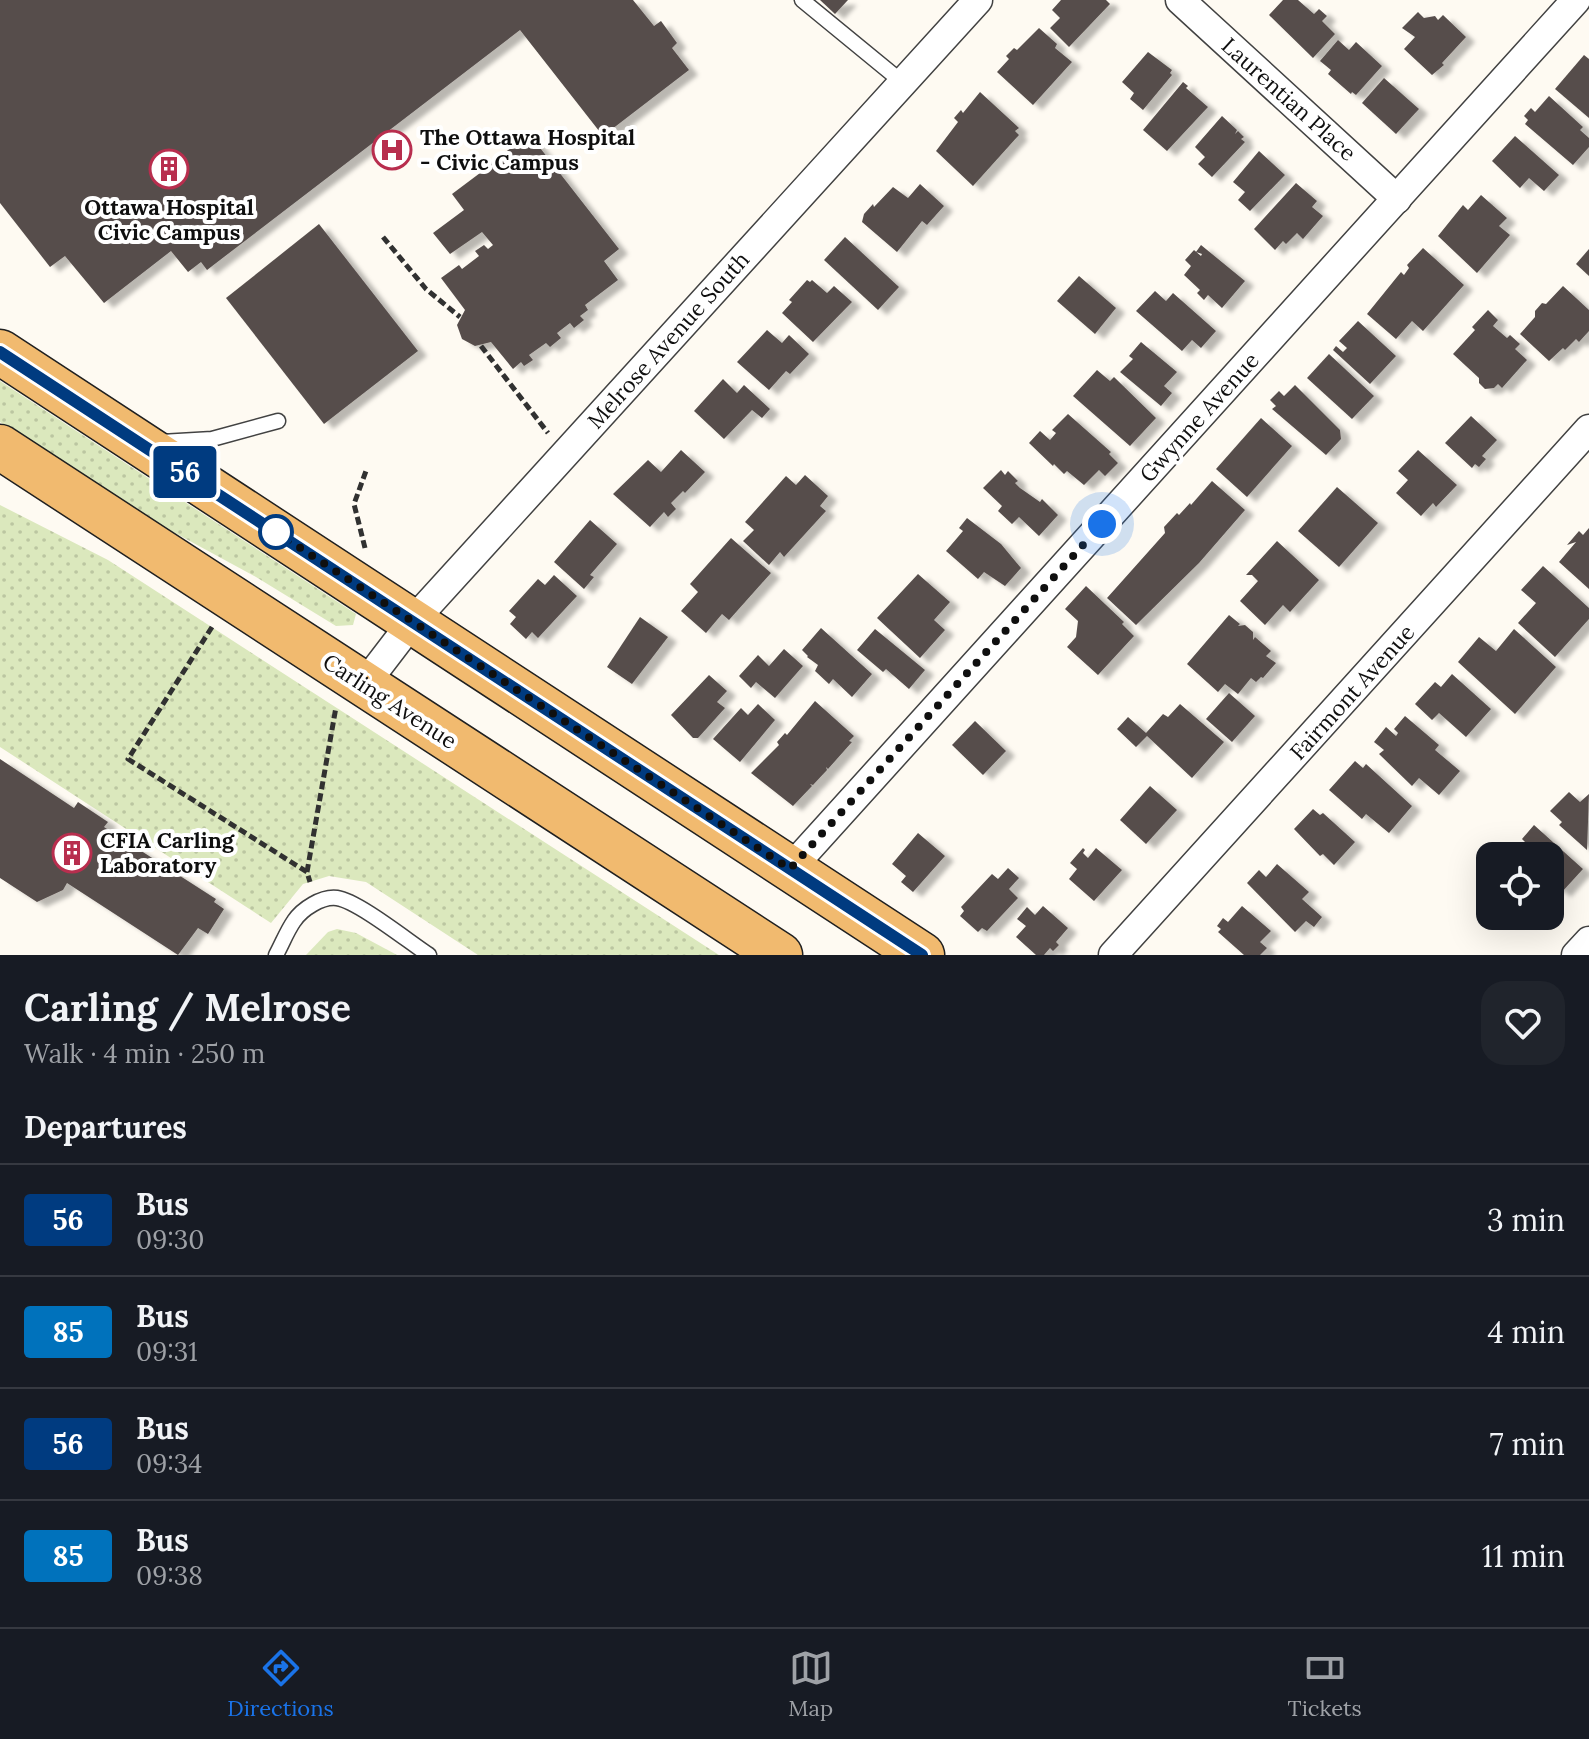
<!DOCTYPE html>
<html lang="en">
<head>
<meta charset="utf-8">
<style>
	:root { --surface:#171b24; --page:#20242c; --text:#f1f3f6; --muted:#9ea1a6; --line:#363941; --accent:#1a73e8 }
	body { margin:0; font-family:Lora,serif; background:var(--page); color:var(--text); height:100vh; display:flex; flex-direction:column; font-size:30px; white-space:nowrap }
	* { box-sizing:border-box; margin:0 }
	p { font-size:26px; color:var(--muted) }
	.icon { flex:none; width:44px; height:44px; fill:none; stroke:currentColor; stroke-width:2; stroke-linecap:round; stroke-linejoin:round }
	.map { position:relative; height:955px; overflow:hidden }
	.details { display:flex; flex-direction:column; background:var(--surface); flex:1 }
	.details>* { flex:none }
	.badge { padding:0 16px; border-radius:6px; font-size:28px; line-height:52px }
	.tools { position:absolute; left:1476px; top:842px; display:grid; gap:16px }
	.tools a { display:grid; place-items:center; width:88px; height:88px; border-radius:16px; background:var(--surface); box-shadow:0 8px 32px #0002; font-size:40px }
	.you { position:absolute; width:40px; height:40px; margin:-20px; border:6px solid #fff; border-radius:50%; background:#1a73e8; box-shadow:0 0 0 12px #1a73e833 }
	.map>.badge { position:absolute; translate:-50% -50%; box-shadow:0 0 0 4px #fff }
	h2 { padding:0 24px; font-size:30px; line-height:72px }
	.round { display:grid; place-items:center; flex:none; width:84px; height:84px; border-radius:24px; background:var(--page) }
	.overview { display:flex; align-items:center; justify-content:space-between; height:136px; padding:0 24px }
	h1 { font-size:38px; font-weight:700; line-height:60px }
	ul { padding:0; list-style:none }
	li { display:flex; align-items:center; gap:24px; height:112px; padding:0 24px; border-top:2px solid var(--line) }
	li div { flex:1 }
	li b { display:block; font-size:30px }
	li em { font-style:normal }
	li .badge { min-width:88px; font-weight:700; text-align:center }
	.menu { display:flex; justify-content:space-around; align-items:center; height:112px; border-top:2px solid var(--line); background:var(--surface); font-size:22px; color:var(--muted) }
	.menu a { display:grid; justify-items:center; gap:4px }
	.menu .selected { color:var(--accent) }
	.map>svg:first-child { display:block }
</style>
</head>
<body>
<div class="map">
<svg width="1589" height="955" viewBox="0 0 1589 955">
	<defs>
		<pattern id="grass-dots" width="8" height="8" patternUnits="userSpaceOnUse" patternTransform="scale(2)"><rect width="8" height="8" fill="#dbe8bd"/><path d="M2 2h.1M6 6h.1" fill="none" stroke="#bbc6a1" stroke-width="1.8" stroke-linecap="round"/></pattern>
		<filter id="shadow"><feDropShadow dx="9" dy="5" stdDeviation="2" flood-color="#0004"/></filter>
	</defs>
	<rect width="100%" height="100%" fill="#fefaf2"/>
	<g fill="url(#grass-dots)">
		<path d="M0 381 356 614 353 625 336 626 256 577 153 521 0 422Z"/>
		<path d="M0 505 108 560 719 955H478L366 882 329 876 303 884 271 923 0 747Z"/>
		<path d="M337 929 356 933 397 955H306L328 932Z"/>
	</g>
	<g fill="#574e4c" filter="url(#shadow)">
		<path d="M0 0H633L654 26 661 21 677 43 672 48 689 70 603 136 520 30 207 270 201 262 188 272 171 251 104 303 65 256 50 267 0 203Z"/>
		<path d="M820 0H848L835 14Z"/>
		<path d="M1061 0H1106L1110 4 1069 47 1050 28 1060 18 1052 10Z"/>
		<path d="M1283 0H1298L1314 14 1319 9 1327 16 1322 21 1335 34 1313 58 1269 15Z"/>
		<path d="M1418 12 1424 18 1435 16 1438 20 1443 15 1466 37 1442 63 1444 65 1432 75 1404 49 1415 37 1402 28Z"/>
		<path d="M1039 28 1057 44 1055 48 1072 62 1033 105 997 72 1009 59 1006 56 1014 48 1017 50Z"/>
		<path d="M1338 40 1349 50 1356 42 1382 66 1356 95 1352 92 1351 94 1328 74 1331 70 1320 61Z"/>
		<path d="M1148 52 1172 70 1170 73 1172 75 1143 110 1130 99 1134 93 1122 82Z"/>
		<path d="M1584 55 1589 59V118L1555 89Z"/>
		<path d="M1384 78 1419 109 1396 134 1362 103Z"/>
		<path d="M1183 82 1188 86 1186 88 1208 107 1167 151 1143 130Z"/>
		<path d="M980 92 1019 128 1015 131 1019 135 973 186 936 151 958 122 954 118 961 110 963 113Z"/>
		<path d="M1549 96 1583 127 1580 130 1589 138V147L1573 165 1525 124 1528 120 1524 116 1531 108 1535 112Z"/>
		<path d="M1222 116 1237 130 1235 134 1238 131 1244 137 1241 139 1245 142 1212 177 1198 164 1205 157 1195 147Z"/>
		<path d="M530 135 619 249 604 261 618 280 585 305 588 310 580 316 584 320 574 328 570 323 557 333 561 338 550 347 546 343 529 355 533 360 524 366 521 362 513 369 491 342 475 346 462 339 457 325 465 310 441 278 459 265 462 269 479 256 475 251 484 245 488 249 493 245 482 232 450 254 433 233 464 210 452 194 480 173 478 171Z"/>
		<path d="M1515 136 1559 175 1544 191 1529 178 1520 188 1492 161Z"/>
		<path d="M1259 151 1285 175 1250 211 1238 200 1245 192 1233 182Z"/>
		<path d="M1296 183 1317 201 1312 207 1323 216 1303 239 1297 233 1286 244 1283 241 1275 250 1254 229Z"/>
		<path d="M920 184 944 206 927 225 922 221 897 252 862 222 864 214 873 204 874 207 893 187 908 198Z"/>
		<path d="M1481 195 1507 218 1499 226 1510 235 1477 273 1438 236 1463 205 1468 210Z"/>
		<path d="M319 224 418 351 324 424 226 298Z"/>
		<path d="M845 237 899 287 878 310 824 260Z"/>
		<path d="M1201 245 1245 281 1222 308 1208 295 1204 300 1197 293 1200 290 1184 275 1191 266 1185 260 1194 250 1201 256 1202 254 1196 252Z"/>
		<path d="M1423 248 1464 285 1423 331 1412 321 1396 339 1367 314 1401 272 1404 275 1409 268 1407 265Z"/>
		<path d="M1589 249V276L1576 264Z"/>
		<path d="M1079 276 1116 308 1095 334 1057 301Z"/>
		<path d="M807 280 810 282 812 280 827 293 834 286 852 302 813 342 782 313 792 302 789 300Z"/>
		<path d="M1563 286 1589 310V331L1579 342 1576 339 1565 350 1563 348 1549 361 1520 334 1535 317V311L1542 303 1546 304Z"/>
		<path d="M1155 291 1166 301 1173 293 1216 331 1201 348 1192 340 1182 351 1136 311Z"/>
		<path d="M1488 310 1498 320 1493 326 1507 338 1510 335 1520 344 1515 349 1527 360 1502 388 1498 384 1494 388 1485 389 1479 383V378L1453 354 1475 330 1472 327Z"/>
		<path d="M1358 321 1396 356 1370 384 1333 350 1336 346 1343 352 1347 348 1339 341Z"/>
		<path d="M767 330 782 343 789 335 809 354 790 374 786 371 769 390 737 362Z"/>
		<path d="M1141 342 1177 372 1164 386 1172 393 1161 406 1120 372 1133 359 1129 356Z"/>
		<path d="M1329 354 1374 396 1352 419 1307 378Z"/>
		<path d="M1097 370 1110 381 1114 377 1156 418 1130 446 1073 396Z"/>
		<path d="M723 379 737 393 744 385 770 409 762 418 752 410 724 439 694 411Z"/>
		<path d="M1295 385 1340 430 1341 439 1326 455 1272 409 1276 406 1270 400 1279 391 1284 396Z"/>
		<path d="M1068 414 1111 452 1109 454 1118 463 1105 476 1099 470 1084 485 1067 471 1064 474 1054 464 1053 466 1029 443 1040 431 1050 440 1056 433 1052 430Z"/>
		<path d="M1471 416 1497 440 1482 456 1486 459 1479 467 1475 464 1472 468 1445 443Z"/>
		<path d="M1261 418 1292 446 1247 497 1216 469Z"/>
		<path d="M681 450 705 472 685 493 683 491 671 503 676 509 668 517 664 512 650 527 613 494 648 460 661 472Z"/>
		<path d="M1418 450 1457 485 1436 507 1433 503 1421 516 1396 493 1408 480 1398 471Z"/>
		<path d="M1001 470 1005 475 1008 471 1018 481 1015 483 1020 488 1040 502 1042 499 1058 515 1039 536 1019 517 1012 524 998 511 1002 506 983 488Z"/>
		<path d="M805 475 828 496 820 506 826 511 784 557 780 552 769 565 743 541 754 530 745 522 786 476 796 485Z"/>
		<path d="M1212 481 1245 510 1199 563 1136 625 1107 598 1165 533 1164 527 1177 513 1179 515 1190 503 1191 505Z"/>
		<path d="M1337 487 1378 523 1339 567 1298 531Z"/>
		<path d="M967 518 1001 544 1021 568 1005 586 984 572 978 579 946 551 963 531 959 528Z"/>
		<path d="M590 520 617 544 590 575 594 577 584 589 554 562Z"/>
		<path d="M1589 528V589L1559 562 1576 542 1567 545 1579 531 1583 535Z"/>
		<path d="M731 538 771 573 729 620 722 614 706 633 681 611 698 592 690 584Z"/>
		<path d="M1277 541 1319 580 1290 612 1283 605 1265 625 1240 601 1258 581 1252 575H1246Z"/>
		<path d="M1543 566 1589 608V619L1555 657 1518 623 1536 603 1521 590Z"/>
		<path d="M918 574 950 602 934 620 945 630 920 658 877 618Z"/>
		<path d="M554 575 577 596 538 638 532 632 526 639 510 624 516 617 509 611 538 579 545 585Z"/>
		<path d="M1086 586 1124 622 1122 624 1134 636 1098 675 1067 647 1076 637 1078 621 1065 609Z"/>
		<path d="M1229 615 1240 624 1238 626 1245 625 1253 632V640L1255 637 1271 651 1266 656 1276 663 1263 678 1261 677 1256 682 1251 678 1238 694 1225 684 1218 692 1187 664Z"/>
		<path d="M640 617 668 637 632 684 607 667Z"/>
		<path d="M821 628 872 674 852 697 833 679 829 684 815 671 818 665 807 657 808 656 802 650Z"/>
		<path d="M875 629 925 670 909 689 886 669 883 672 857 650Z"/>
		<path d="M1514 629 1556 667 1515 714 1458 662 1479 637 1496 651Z"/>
		<path d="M784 649 803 666 775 698 756 682 751 688 739 676 758 655 769 666Z"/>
		<path d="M1452 674 1491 709 1466 737 1439 713 1432 720 1415 704 1435 682 1441 687Z"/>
		<path d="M709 675 727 691 717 702 725 708 698 738H693L671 715Z"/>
		<path d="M1229 693 1255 716 1232 742 1206 719Z"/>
		<path d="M815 701 854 736 849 741 852 742 828 769 826 767 827 770 813 785 810 784 812 786 793 806 751 773 779 745 777 742 785 733 787 735Z"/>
		<path d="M758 704 775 720 740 762 713 739 741 708 748 715Z"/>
		<path d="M1180 704 1224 742 1192 778 1147 736 1136 747 1117 729 1128 717 1146 733 1163 714 1168 717Z"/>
		<path d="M1405 716 1439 745 1435 750 1460 771 1439 795 1419 778 1412 786 1379 754 1384 750 1374 742 1386 727 1396 736 1398 733 1394 729Z"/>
		<path d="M975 721 1006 751 983 775 952 745Z"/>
		<path d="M0 759 74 808 78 802 108 822 104 827 216 899 214 902 224 909 208 934 198 928 178 955 67 883 63 890 37 902 0 878Z"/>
		<path d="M1355 761 1363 768 1366 764 1412 806 1389 833 1366 814 1362 819 1329 790Z"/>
		<path d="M1150 786 1177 810 1146 844 1120 820Z"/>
		<path d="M1569 792 1580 802 1589 794 1587 850 1559 825 1562 822 1550 811Z"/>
		<path d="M1313 809 1320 815 1323 813 1355 842 1334 865 1323 854 1320 856 1294 829Z"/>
		<path d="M1534 825 1583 869 1562 892 1555 886 1550 891V856H1521L1529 846 1522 839Z"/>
		<path d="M918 833 945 856 913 892 901 882 906 876 892 864Z"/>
		<path d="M1083 848 1085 850 1083 853 1088 858 1096 848 1122 870 1094 901 1069 879 1077 869 1070 863Z"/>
		<path d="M1277 864 1309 892 1302 899 1322 917 1314 927 1306 921 1295 932 1247 883 1259 870 1266 877Z"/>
		<path d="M1008 868 1019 878 1009 889 1018 898 987 931 982 928 978 932 960 916 964 911 961 907 992 874 998 879Z"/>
		<path d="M1043 906 1068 928 1056 942 1059 945 1053 951 1050 948 1044 955H1036L1016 937 1026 926 1017 919 1027 907 1035 915Z"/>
		<path d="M1242 906 1271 931 1260 942 1267 948 1260 955H1244L1218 932 1221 929 1217 926 1223 918 1228 922Z"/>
	</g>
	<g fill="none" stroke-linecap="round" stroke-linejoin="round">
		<g stroke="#424242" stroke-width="17">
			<g id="lane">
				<path d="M802 0 902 82"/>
				<path d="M161 442 212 439 278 421"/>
				<path d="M276 955C282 944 287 931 294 921 302 909 322 896 337 898 358 901 409 942 429 955"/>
			</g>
		</g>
		<g stroke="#424242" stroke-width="31">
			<g id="street">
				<path d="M1180 0 1397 199"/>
				<path d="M364 685 413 621 978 0"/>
				<path d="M790 869 1576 0"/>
				<path d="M1113 955 1589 429"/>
				<path d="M1576 955 1589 941"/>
			</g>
		</g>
		<g stroke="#202020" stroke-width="47">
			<g id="primary">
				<path d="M0 352 922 955"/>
				<path d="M0 447 780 955"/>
			</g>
		</g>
		<g stroke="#313131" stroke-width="5" stroke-dasharray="8 4" stroke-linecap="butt">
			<path d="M383 237 426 289 460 317"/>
			<path d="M481 346 548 433"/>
			<path d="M365 548 354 504 366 471"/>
			<path d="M212 627 128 759 307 872 310 882"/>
			<path d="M307 872 336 707"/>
		</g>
		<use href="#lane" stroke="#fff" stroke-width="14"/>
		<use href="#street" stroke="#fff" stroke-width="28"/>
		<use href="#primary" stroke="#f1ba6f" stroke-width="44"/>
	</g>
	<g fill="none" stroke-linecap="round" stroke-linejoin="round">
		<g stroke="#fff" stroke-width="18">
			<path id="line" d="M0 352 922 955"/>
		</g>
		<use href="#line" stroke="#003b80" stroke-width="12"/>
		<path stroke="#0f0f0f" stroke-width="8" stroke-dasharray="0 14.4" d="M276 532 790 869 1102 524"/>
	</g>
	<defs>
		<g id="hospital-ring" transform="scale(2)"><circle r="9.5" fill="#fff" stroke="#b82e4e" stroke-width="1.5"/><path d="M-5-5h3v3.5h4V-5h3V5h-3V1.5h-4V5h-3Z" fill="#b82e4e"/></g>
		<g id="building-ring" transform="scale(2)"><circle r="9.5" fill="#fff" stroke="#b82e4e" stroke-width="1.5"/><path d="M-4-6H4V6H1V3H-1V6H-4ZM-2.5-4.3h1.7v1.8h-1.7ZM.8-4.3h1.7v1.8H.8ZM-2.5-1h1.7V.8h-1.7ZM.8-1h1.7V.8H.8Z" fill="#b82e4e"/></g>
	</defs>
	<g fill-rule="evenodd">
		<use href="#hospital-ring" x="392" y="150"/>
		<use href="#building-ring" x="169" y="169"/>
		<use href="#building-ring" x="72" y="853"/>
	</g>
	<circle fill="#fff" stroke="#003b80" stroke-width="4" cx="276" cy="532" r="16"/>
	<g text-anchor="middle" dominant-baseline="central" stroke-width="8" stroke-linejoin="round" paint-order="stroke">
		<g font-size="22" fill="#0f0f0f" stroke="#fff">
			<text transform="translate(1289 99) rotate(42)">Laurentian Place</text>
			<text transform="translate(668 340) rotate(-48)">Melrose Avenue South</text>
			<text transform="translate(1199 417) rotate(-48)">Gwynne Avenue</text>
			<text transform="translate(1352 692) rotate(-48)">Fairmont Avenue</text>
			<text transform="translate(390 701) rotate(33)">Carling Avenue</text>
		</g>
		<g font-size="22" font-weight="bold" fill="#0f0f0f" stroke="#fff" text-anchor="start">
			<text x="420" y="137">The Ottawa Hospital<tspan x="420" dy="25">- Civic Campus</tspan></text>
			<text x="169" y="207" text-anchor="middle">Ottawa Hospital<tspan x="169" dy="25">Civic Campus</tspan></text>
			<text x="100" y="840">CFIA Carling<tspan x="100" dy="25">Laboratory</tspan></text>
		</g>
	</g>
</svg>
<div class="tools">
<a><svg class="icon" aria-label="locate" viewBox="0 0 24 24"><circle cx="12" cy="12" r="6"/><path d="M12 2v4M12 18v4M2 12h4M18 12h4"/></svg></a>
</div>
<div class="you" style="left:1102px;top:524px"></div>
<b class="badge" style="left:185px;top:472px;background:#003b80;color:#fff">56</b>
</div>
<section class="details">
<div class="overview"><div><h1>Carling / Melrose</h1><p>Walk · 4 min · 250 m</p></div><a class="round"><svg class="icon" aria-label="heart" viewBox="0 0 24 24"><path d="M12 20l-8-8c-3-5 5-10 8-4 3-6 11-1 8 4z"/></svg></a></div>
<h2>Departures</h2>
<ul>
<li><span class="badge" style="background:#003b80;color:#fff">56</span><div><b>Bus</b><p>09:30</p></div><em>3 min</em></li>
<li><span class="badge" style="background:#0072bc;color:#fff">85</span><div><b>Bus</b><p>09:31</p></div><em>4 min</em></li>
<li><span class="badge" style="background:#003b80;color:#fff">56</span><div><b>Bus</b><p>09:34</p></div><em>7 min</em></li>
<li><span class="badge" style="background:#0072bc;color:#fff">85</span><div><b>Bus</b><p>09:38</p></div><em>11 min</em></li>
</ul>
</section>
<nav class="menu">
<a class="selected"><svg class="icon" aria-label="directions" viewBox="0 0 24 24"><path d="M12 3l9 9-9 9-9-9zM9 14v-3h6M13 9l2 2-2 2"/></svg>Directions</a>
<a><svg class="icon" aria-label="map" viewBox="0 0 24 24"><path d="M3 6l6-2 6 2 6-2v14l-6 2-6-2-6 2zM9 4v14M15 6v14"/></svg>Map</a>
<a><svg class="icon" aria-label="tickets" viewBox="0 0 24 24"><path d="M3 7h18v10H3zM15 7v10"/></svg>Tickets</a>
</nav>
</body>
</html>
